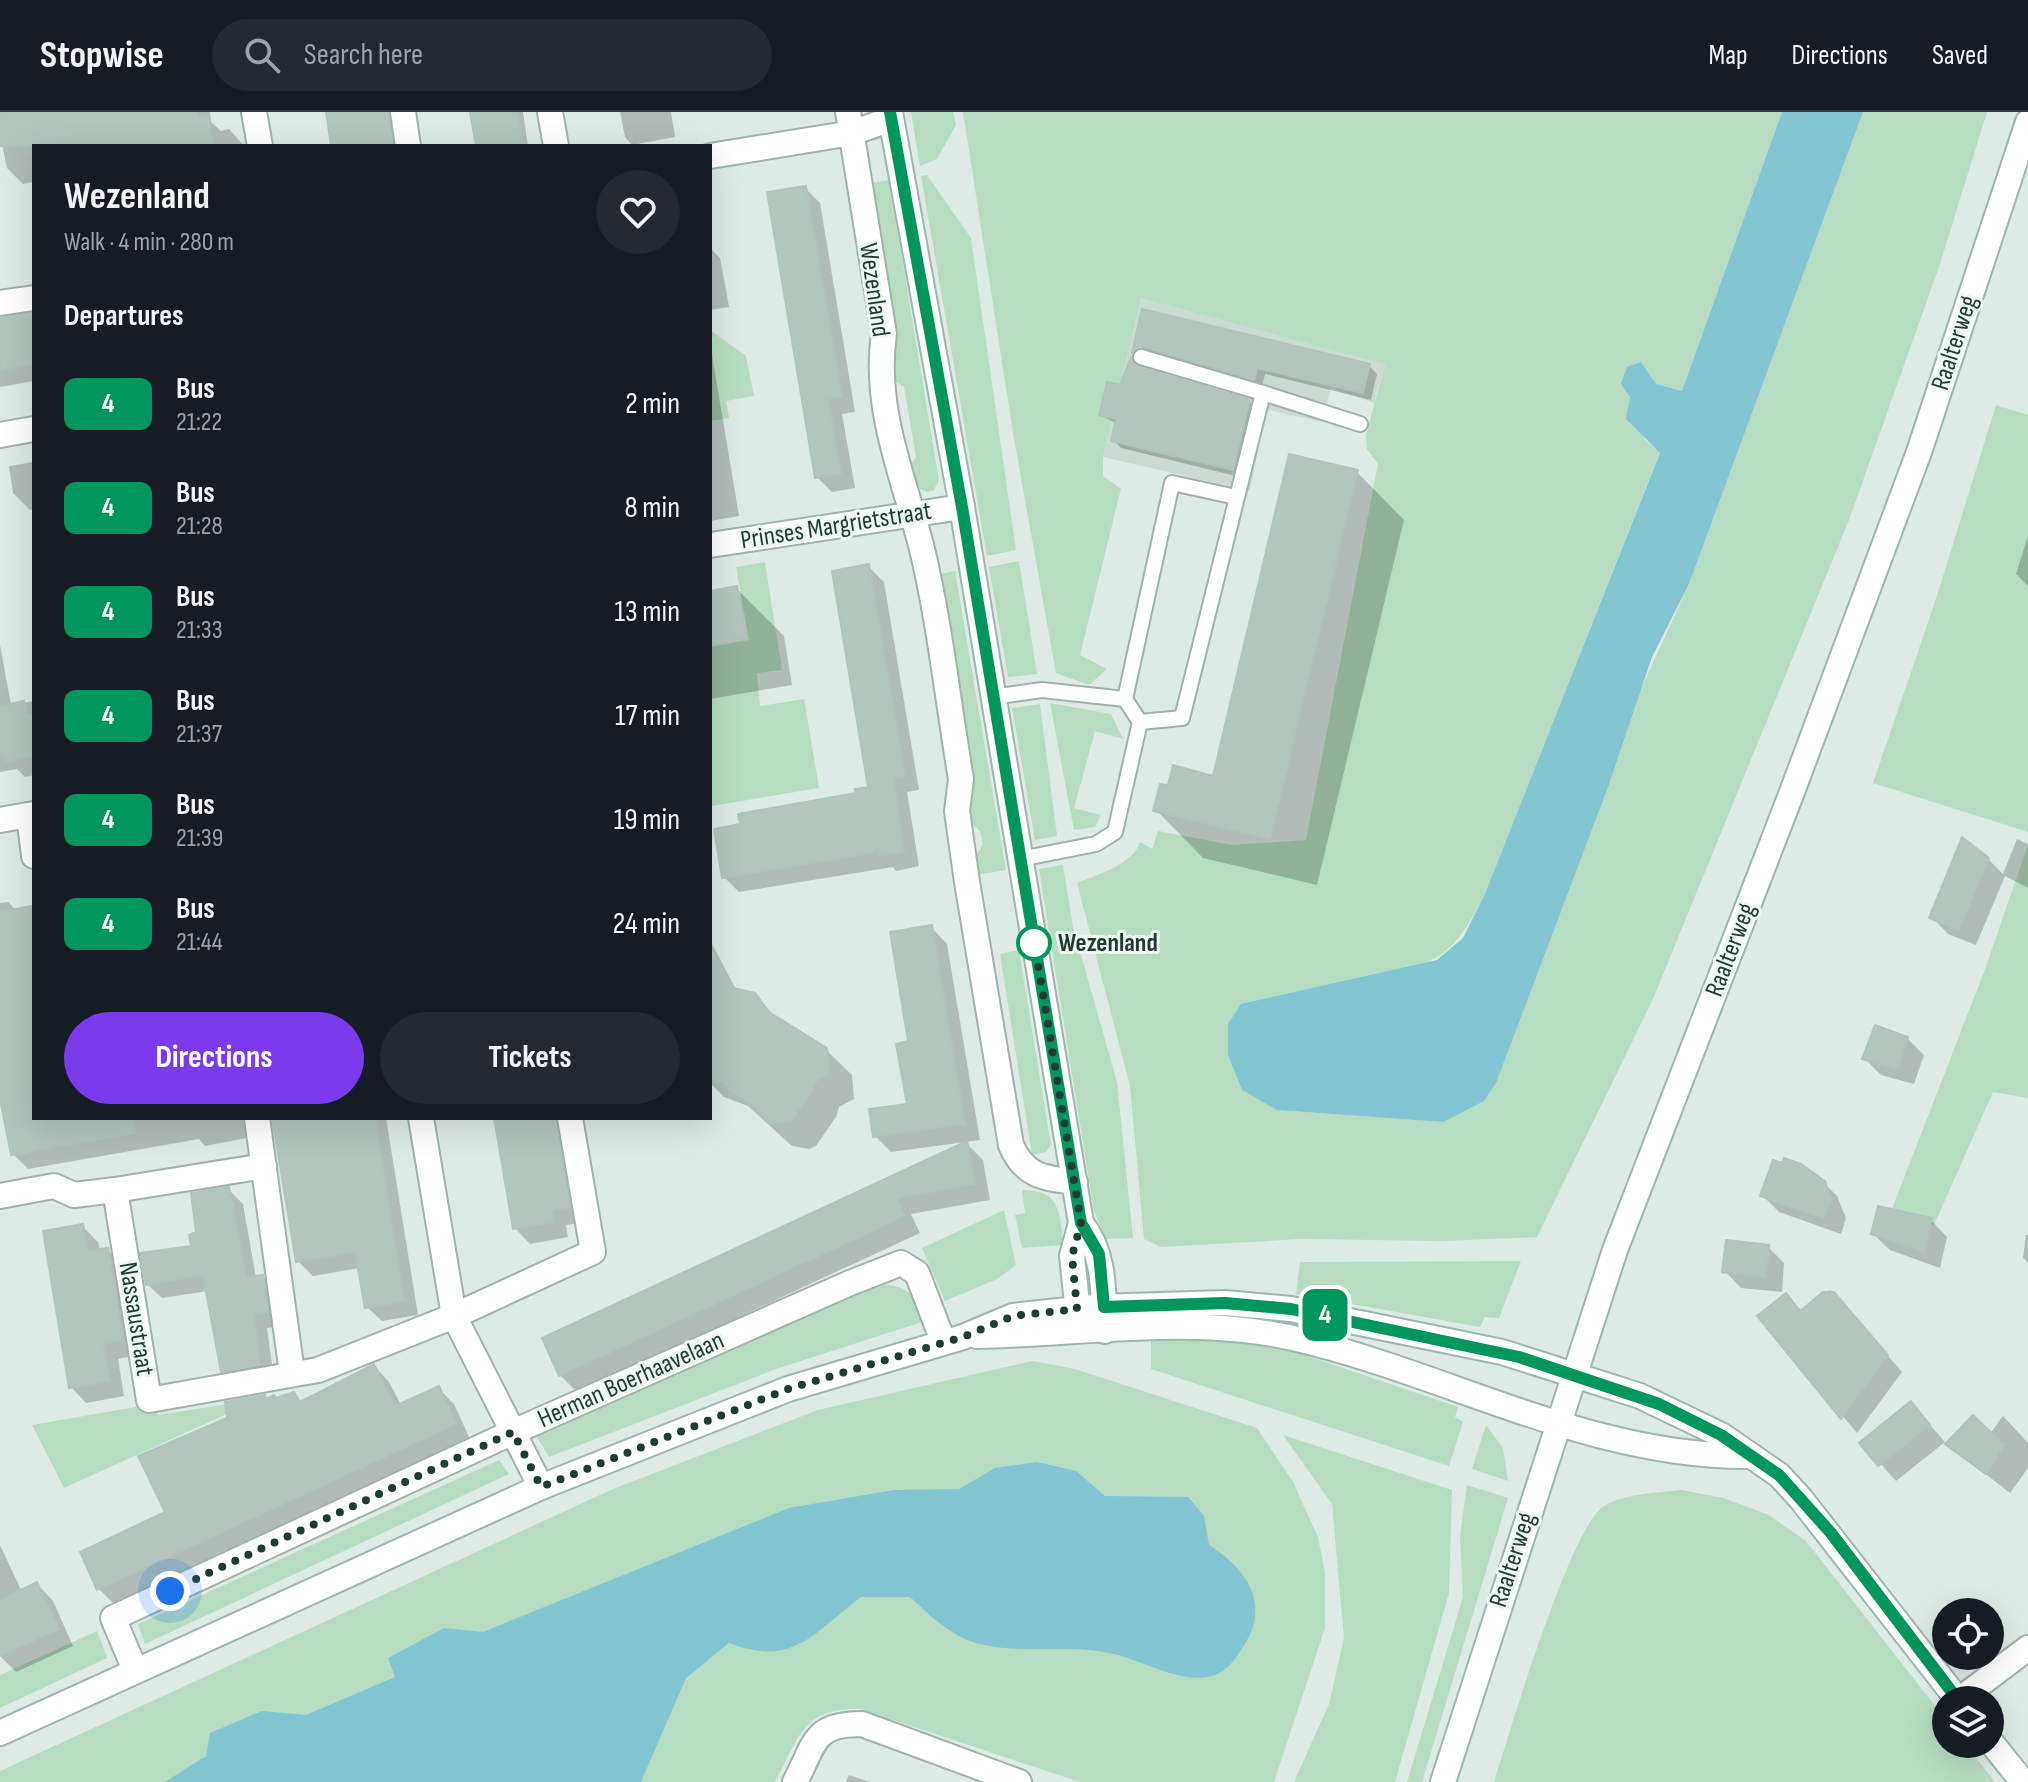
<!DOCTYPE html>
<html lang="en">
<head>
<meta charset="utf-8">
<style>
	:root { --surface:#171b24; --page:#242831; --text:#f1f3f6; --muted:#9ea1a6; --line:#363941; --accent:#7c3aed }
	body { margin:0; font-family:"Sofia Sans Condensed",sans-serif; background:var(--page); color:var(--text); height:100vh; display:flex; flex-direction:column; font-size:30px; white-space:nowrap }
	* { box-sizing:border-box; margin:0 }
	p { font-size:26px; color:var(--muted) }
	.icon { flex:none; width:44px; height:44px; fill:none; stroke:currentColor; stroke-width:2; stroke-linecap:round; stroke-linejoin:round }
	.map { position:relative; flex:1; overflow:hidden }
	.drawer { position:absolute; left:32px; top:32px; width:680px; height:976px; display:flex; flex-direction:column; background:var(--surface); border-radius:0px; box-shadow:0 8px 32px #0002 }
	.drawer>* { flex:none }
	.badge { padding:0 16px; border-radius:12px; font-size:28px; line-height:52px }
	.fabs { position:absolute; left:1932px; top:1486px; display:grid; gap:16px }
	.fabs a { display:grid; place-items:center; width:72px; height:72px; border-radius:50%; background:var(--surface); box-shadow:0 8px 32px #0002; font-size:40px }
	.you { position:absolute; width:40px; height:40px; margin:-20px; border:6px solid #fff; border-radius:50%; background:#1a73e8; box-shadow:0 0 0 12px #1a73e833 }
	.map>.badge { position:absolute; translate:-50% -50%; box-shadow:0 0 0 4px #fff }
	h2 { padding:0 32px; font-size:30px; line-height:72px }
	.round { display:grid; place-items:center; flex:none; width:84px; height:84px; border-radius:42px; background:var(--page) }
	.headline { display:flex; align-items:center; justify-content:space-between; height:136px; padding:0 32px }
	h1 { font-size:38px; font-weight:700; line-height:60px }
	.action { display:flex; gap:16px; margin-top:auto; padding:16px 32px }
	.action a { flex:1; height:92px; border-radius:48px; background:var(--accent); color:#fff; font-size:32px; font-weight:700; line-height:92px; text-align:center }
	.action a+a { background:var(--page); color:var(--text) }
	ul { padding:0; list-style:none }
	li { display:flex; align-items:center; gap:24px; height:104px; padding:0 32px }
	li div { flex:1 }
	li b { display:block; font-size:30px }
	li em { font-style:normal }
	li .badge { min-width:88px; font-weight:700; text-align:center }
	header { display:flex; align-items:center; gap:48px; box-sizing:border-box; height:112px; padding:0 40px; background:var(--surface); border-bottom:2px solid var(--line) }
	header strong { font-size:38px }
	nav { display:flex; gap:44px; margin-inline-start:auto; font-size:28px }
	.search { width:560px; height:72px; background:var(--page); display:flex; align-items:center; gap:20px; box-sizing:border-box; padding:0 28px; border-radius:44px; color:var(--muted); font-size:30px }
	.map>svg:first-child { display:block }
</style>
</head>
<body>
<header>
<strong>Stopwise</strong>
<div class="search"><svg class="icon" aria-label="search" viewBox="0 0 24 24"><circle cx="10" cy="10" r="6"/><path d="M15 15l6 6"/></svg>Search here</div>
<nav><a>Map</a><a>Directions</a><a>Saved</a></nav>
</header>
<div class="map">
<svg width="2028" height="1670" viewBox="0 0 2028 1670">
	<rect width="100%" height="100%" fill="#deeae5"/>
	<path fill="#ccdad4" d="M1141 186 1385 251 1374 291 1331 276 1322 310 1265 297 1250 379 1103 345Z"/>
	<g fill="#b6ddc1">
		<path d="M911 0H953L956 13 937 47 920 54Z"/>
		<path d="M963 0H1782L1682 279 1656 272 1630 285 1645 328 1660 340 1484 784C1446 858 1432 849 1356 867L1277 998 1443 1010 1689 472 1863 0H1987L1939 155 1849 408 1653 887 1537 1125 1444 1129 1301 1127 1161 1135 1144 1127 1130 974 1077 771C1096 763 1133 753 1140 730L1152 737 1158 719 1232 733 1306 728 1378 352 1367 337 1366 324 1385 252 1141 186 1103 345V364L1121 377 1080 543 1107 557 1089 573 1056 561 1014 327Z"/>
		<path d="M927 63 971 126 1016 438 987 444 921 64Z"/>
		<path d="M889 68 939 368 934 378 928 380 912 374 907 357 916 345 904 275 892 267 889 250 896 238 868 72Z"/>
		<path d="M710 218 746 244 754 284 726 289 729 306 710 309Z"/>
		<path d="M1996 293 2028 303V720L1873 671 1936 487Z"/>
		<path d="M1019 449 1037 562 1008 565 989 455Z"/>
		<path d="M765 450 782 558 757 561 760 594 804 587 819 676 712 694 710 535 749 528 736 455Z"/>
		<path d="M955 459 1006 758 976 763 974 747 983 732 980 719 966 707 965 700 973 685 935 463Z"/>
		<path d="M1050 591 1111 602 1123 627 1095 619 1074 696 1101 703 1095 715 1074 718Z"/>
		<path d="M1040 592 1057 724 1035 728 1012 596Z"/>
		<path d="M2028 733V986L1993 980 1934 1113 1890 1102 1984 860Z"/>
		<path d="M1063 753 1073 815 1117 970 1133 1126 1106 1127 1094 1099 1039 757Z"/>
		<path d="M1019 838 1051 1033 1046 1040 1032 1043 1000 842Z"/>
		<path d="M1022 1078C1061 1078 1060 1100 1063 1133L1022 1136 1015 1103 1025 1101Z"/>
		<path d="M1004 1098 1016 1153 997 1167 945 1189 922 1136Z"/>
		<path d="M1521 1149 1499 1206 1485 1205 1480 1215 1296 1182 1300 1150Z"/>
		<path d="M876 1171C909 1176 913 1177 922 1210L776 1257 549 1345 537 1325Z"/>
		<path d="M1151 1224 1235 1229 1287 1237 1458 1295 1455 1305 1463 1310 1449 1354 1151 1257Z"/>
		<path d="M1032 1249 1075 1257 1257 1316 1293 1370 1318 1425 1325 1461V1516L1274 1670H1080L860 1597C801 1596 800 1625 775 1670H0V1659L613 1377 818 1298Z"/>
		<path d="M260 1287 64 1376 32 1313 153 1292 158 1303Z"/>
		<path d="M1486 1313 1503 1336 1508 1369 1472 1357Z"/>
		<path d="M1283 1323 1452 1378 1449 1481 1395 1670H1294L1329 1592 1344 1526 1332 1392Z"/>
		<path d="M499 1348 509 1362 145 1532 138 1512Z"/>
		<path d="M1467 1373 1508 1386 1422 1670H1407L1463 1485 1460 1424Z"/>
		<path d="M1682 1378 1723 1386 1769 1403 1806 1429 1946 1608V1632H1965L1995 1670H1494C1509 1623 1570 1415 1604 1394 1625 1381 1659 1381 1682 1378Z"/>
		<path d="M97 1519 107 1546 0 1596V1563Z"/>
	</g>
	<g fill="#83c5d2">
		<path d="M1782 0H1863L1689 472 1652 545 1608 675 1496 971 1484 989 1443 1010 1277 998 1242 978 1228 943V912L1241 892 1437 848 1463 826 1484 784 1660 341 1626 307 1630 285 1621 272 1627 255 1641 250 1656 272 1682 279Z"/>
		<path d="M1037 1350 1076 1359 1105 1384 1188 1385 1204 1404 1209 1433C1249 1459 1272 1494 1241 1538 1235 1548 1227 1558 1215 1563 1184 1574 1144 1549 1114 1542 1071 1531 1023 1543 980 1532 951 1525 931 1504 910 1485H861C813 1521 794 1556 729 1531L686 1566 641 1670H165L206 1644 210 1621 262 1599 306 1603 395 1565 388 1546 444 1516 483 1520 789 1396 894 1378 959 1377 995 1356Z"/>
	</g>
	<g fill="#0003">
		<path d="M0 0H210L211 10 221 19 229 17 244 34H34V70L23 72 7 56 0 23Z"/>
		<path d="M327 0H401L406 34H333Z"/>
		<path d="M472 0H523L528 34H478Z"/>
		<path d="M620 0H671L675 25 632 33 625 25Z"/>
		<path d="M805 76 820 91 855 300 842 302 855 376 832 380 817 365Z"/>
		<path d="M710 136 720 146 729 195 710 198Z"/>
		<path d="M1144 200 1369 254 1377 262 1371 288 1265 262 1262 274 1142 247 1134 240Z"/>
		<path d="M34 203V269L0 275V207Z"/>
		<path d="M710 231 739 404 710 409Z"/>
		<path d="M1132 248 1140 257 1249 289 1256 297 1240 365 1121 336 1113 328 1117 312 1101 303 1121 275Z"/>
		<path d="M34 350V397L30 398 13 381 9 354Z"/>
		<path d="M1357 360 1404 408 1317 773 1203 746 1156 698 1214 666Z"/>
		<path d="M2028 424V474L2016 462Z"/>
		<path d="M869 455 884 470 919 678 907 680 919 754 896 759 893 755 739 780 724 765 870 677Z"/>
		<path d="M737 477 784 524 792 573 710 587V481Z"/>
		<path d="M0 533 11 593 34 589V663L25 665 17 657 0 660Z"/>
		<path d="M2017 727 2028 732V776L2005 764 1976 833 1948 822 1932 805 1988 747 2003 762Z"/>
		<path d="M8 790 17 799 31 796 34 799V1006H386L418 1203 382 1209 367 1195 360 1156 313 1164 298 1149 274 1007 262 1009 257 1024 205 1034 199 1027 28 1057 13 1042 0 967V791Z"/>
		<path d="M931 815 947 832 980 1028 891 1040 875 1024 909 994 911 931Z"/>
		<path d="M710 855 717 857 739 879 761 890 782 911 826 938 852 963 854 987 839 995 836 1005 816 1034 809 1037 792 1034 748 994 724 985 710 971Z"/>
		<path d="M1907 926 1924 943 1914 972 1881 963 1864 946Z"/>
		<path d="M497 1006H568L584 1110 566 1113 568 1125 530 1132 515 1116Z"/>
		<path d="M967 1032 983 1048 990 1088 911 1102 920 1121 577 1280 560 1263 544 1227Z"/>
		<path d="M1820 1067 1837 1084 1846 1106 1841 1122 1779 1100 1763 1084Z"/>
		<path d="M228 1077 243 1092 256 1166 263 1165 277 1179 282 1214 267 1216 274 1267 237 1274 223 1259 208 1179 162 1186 147 1172 193 1136 198 1121Z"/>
		<path d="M1931 1108 1947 1125 1940 1156 1890 1138 1873 1122Z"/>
		<path d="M83 1115 98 1130 100 1139 108 1138 123 1154 138 1243 118 1247 124 1284 86 1291 71 1275Z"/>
		<path d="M2026 1123H2028V1151L2023 1146Z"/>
		<path d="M1768 1135 1784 1151 1782 1180 1741 1176 1725 1159Z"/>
		<path d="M1830 1178 1902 1260 1857 1321 1760 1205 1786 1184 1802 1200Z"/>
		<path d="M374 1254 389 1270 401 1293 438 1276 454 1292 470 1327 114 1492 99 1477 168 1401 230 1308 264 1285 277 1288 293 1282 302 1291Z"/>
		<path d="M1911 1291 1945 1330 1896 1369 1862 1331Z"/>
		<path d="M2003 1304 2028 1331V1356L2010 1381 1947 1332 1990 1322Z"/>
		<path d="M0 1433 22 1480 37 1472 53 1489 73 1534 16 1560 0 1544Z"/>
		<path d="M849 1663 870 1670H846Z"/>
	</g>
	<g fill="#b4c5be" stroke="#b1c4bc" stroke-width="2">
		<path d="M0 0H197L198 5 208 3 213 34H0Z"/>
		<path d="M326 0H388L393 34H331Z"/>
		<path d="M470 0H517L523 34H476Z"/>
		<path d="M806 74 842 285 828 287 841 362 815 366 767 80Z"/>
		<path d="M1142 197 1370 252 1363 281 1257 256 1254 268 1144 235 1132 241Z"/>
		<path d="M34 201V252L0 258V206Z"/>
		<path d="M1131 245 1138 255 1250 288 1233 358 1111 329 1116 307 1099 303 1107 270 1120 273Z"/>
		<path d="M1289 342 1358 358 1270 727 1153 699 1160 672 1168 673 1173 653 1213 664Z"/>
		<path d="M869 452 905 664 893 666 904 740 879 744V740L722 766 714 717 740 712 738 702 856 681 855 677 868 675 832 459Z"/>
		<path d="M737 474 746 526 710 532V479Z"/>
		<path d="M24 589 27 603 34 602V644L6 649 4 640H0V594Z"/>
		<path d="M1962 725 1989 746 1959 818 1929 806Z"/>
		<path d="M31 794 34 1006H134L135 1021 11 1043 0 987V800Z"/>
		<path d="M932 813 965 1012 873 1025 869 997 907 992 896 932 908 929 890 820Z"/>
		<path d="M710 830 734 876 755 881 769 900 827 936 830 962 814 970 812 979 791 1009 770 1012 755 994 730 979 725 971 710 967Z"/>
		<path d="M1875 913 1908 925 1898 957 1862 947Z"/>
		<path d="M272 1006H375L404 1189 365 1196 355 1140 296 1150Z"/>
		<path d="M494 1006H555L570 1095 552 1098 554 1110 513 1117Z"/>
		<path d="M967 1029 975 1072 897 1086 905 1104 559 1264 542 1226Z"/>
		<path d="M1784 1046 1801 1052 1825 1069 1831 1088 1824 1106 1760 1084 1773 1048 1782 1051Z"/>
		<path d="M229 1075 246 1165 263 1163 268 1200 254 1202 260 1253 221 1260 203 1163 146 1173 140 1141 191 1134 189 1123 196 1120 191 1081Z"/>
		<path d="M1878 1094 1932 1106 1924 1141 1871 1122Z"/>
		<path d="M83 1112 88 1139 108 1136 123 1228 103 1232 110 1269 69 1276 43 1119Z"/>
		<path d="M1726 1128 1769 1133 1766 1165 1722 1160Z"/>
		<path d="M1823 1180H1834L1888 1243 1841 1307 1757 1204 1786 1181 1800 1199Z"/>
		<path d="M374 1252 395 1294 439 1274 456 1312 97 1478 80 1440 165 1400 138 1344 227 1306 225 1290 265 1283 266 1287 274 1283 276 1286 294 1280 300 1290Z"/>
		<path d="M1911 1289 1930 1313 1878 1354 1859 1331Z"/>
		<path d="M1973 1303 2004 1333 1986 1362 1945 1332Z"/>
		<path d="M37 1470 59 1517 0 1544V1488Z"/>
	</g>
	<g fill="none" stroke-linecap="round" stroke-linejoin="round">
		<g stroke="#a1b2ac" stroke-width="18">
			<g id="lane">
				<path d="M1141 245 1263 281"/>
				<path d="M992 585 1042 578 1125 587 1140 610 1115 720 1096 732 1020 747"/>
				<path d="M1125 587 1172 371 1236 385"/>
				<path d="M1140 610 1182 606 1263 281 1360 312"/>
			</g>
		</g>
		<g stroke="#a1b2ac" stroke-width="28">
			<g id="street">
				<path d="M254 0 260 34"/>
				<path d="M403 0 408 34"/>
				<path d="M550 0 556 34"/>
				<path d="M848 0 884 222C873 297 904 366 922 437 940 512 948 591 961 667L957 699 967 770 1011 1033C1024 1064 1043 1066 1075 1070"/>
				<path d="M710 44 852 21 891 7"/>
				<path d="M0 191 34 186"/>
				<path d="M0 323 34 317"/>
				<path d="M710 433 962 395"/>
				<path d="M29 703 34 744"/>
				<path d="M0 708 34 702"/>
				<path d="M257 1006 292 1261"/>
				<path d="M421 1006 454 1204 541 1375"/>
				<path d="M264 1054 115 1078 149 1288 318 1258 454 1204 593 1140 570 1006"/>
				<path d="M0 1084 54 1074 74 1083 115 1078"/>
				<path d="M135 1558 113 1506 513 1320 850 1171 901 1151 917 1161 943 1229"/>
				<path d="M1959 1588 2028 1536"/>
				<path d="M795 1670C816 1630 813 1612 862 1612L1019 1670"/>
			</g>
		</g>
		<g stroke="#9db7ae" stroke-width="28">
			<g id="secondary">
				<path d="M890 0 962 395 1081 1111C1106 1142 1103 1181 1105 1219"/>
				<path d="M1079 1210 1072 1144 1081 1111"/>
				<path d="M977 1224C1081 1222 1191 1203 1293 1226 1446 1261 1590 1346 1751 1344"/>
				<path d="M0 1621 541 1375 788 1277 963 1225 1013 1204 1030 1202 1096 1195 1225 1191 1291 1197 1502 1240 1640 1284 1721 1323 1779 1363 1801 1387 1958 1588"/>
				<path d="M1990 1629 2023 1670"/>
				<path d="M1443 1670 1615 1138 1792 680 1919 340 2028 10"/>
			</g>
		</g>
		<use href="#lane" stroke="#fff" stroke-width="14"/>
		<use href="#street" stroke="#fff" stroke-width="24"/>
		<use href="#secondary" stroke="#fff" stroke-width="24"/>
	</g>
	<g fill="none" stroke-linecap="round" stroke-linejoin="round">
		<g stroke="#fff" stroke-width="18">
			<path id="line" d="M890 0 962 395 1081 1111 1099 1142 1104 1195 1225 1191 1291 1197 1519 1245 1659 1292 1721 1323 1779 1363 1831 1421 1958 1588"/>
		</g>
		<use href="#line" stroke="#00965e" stroke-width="12"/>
		<path stroke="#1f3b34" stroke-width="8" stroke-dasharray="0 14.4" d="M170 1479 513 1320 541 1375 788 1277 963 1225 1013 1204 1077 1197 1072 1144 1081 1111 1033 822 1034 831"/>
	</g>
	<circle fill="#fff" stroke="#00965e" stroke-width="4" cx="1034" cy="831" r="16"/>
	<g text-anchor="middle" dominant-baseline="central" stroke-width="6" stroke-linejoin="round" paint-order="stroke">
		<g font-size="26" fill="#1f3b34" stroke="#eff7f3">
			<text transform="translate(874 178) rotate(82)">Wezenland</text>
			<text transform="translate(1955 231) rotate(-72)">Raalterweg</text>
			<text transform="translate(836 414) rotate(-9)">Prinses Margrietstraat</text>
			<text transform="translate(1731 838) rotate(-69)">Raalterweg</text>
			<text transform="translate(136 1207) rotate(81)">Nassaustraat</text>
			<text transform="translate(631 1268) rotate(-24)">Herman Boerhaavelaan</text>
			<text transform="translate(1513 1448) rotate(-72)">Raalterweg</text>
		</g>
		<g font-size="26" font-weight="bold" fill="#1f3b34" stroke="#eff7f3" text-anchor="start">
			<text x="1058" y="831">Wezenland</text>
		</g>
	</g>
</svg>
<div class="fabs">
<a><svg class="icon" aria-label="locate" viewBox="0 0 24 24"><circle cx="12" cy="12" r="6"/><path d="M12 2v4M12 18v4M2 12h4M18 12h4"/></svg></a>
<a><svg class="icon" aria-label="layers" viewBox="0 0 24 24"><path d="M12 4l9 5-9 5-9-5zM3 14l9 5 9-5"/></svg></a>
</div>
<div class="you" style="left:170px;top:1479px"></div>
<b class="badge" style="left:1325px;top:1203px;background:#00965e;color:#fff">4</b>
<section class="drawer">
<div class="headline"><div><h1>Wezenland</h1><p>Walk · 4 min · 280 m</p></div><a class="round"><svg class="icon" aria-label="heart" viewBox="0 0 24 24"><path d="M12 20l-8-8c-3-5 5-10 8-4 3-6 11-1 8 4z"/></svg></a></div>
<h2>Departures</h2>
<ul>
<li><span class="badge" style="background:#00965e;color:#fff">4</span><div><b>Bus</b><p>21:22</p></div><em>2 min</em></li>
<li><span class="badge" style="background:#00965e;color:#fff">4</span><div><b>Bus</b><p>21:28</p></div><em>8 min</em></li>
<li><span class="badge" style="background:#00965e;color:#fff">4</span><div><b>Bus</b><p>21:33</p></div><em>13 min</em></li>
<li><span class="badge" style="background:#00965e;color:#fff">4</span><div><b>Bus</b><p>21:37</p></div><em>17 min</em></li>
<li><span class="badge" style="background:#00965e;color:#fff">4</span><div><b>Bus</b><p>21:39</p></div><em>19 min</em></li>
<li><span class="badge" style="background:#00965e;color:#fff">4</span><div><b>Bus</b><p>21:44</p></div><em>24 min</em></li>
</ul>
<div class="action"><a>Directions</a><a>Tickets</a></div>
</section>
</div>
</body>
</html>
